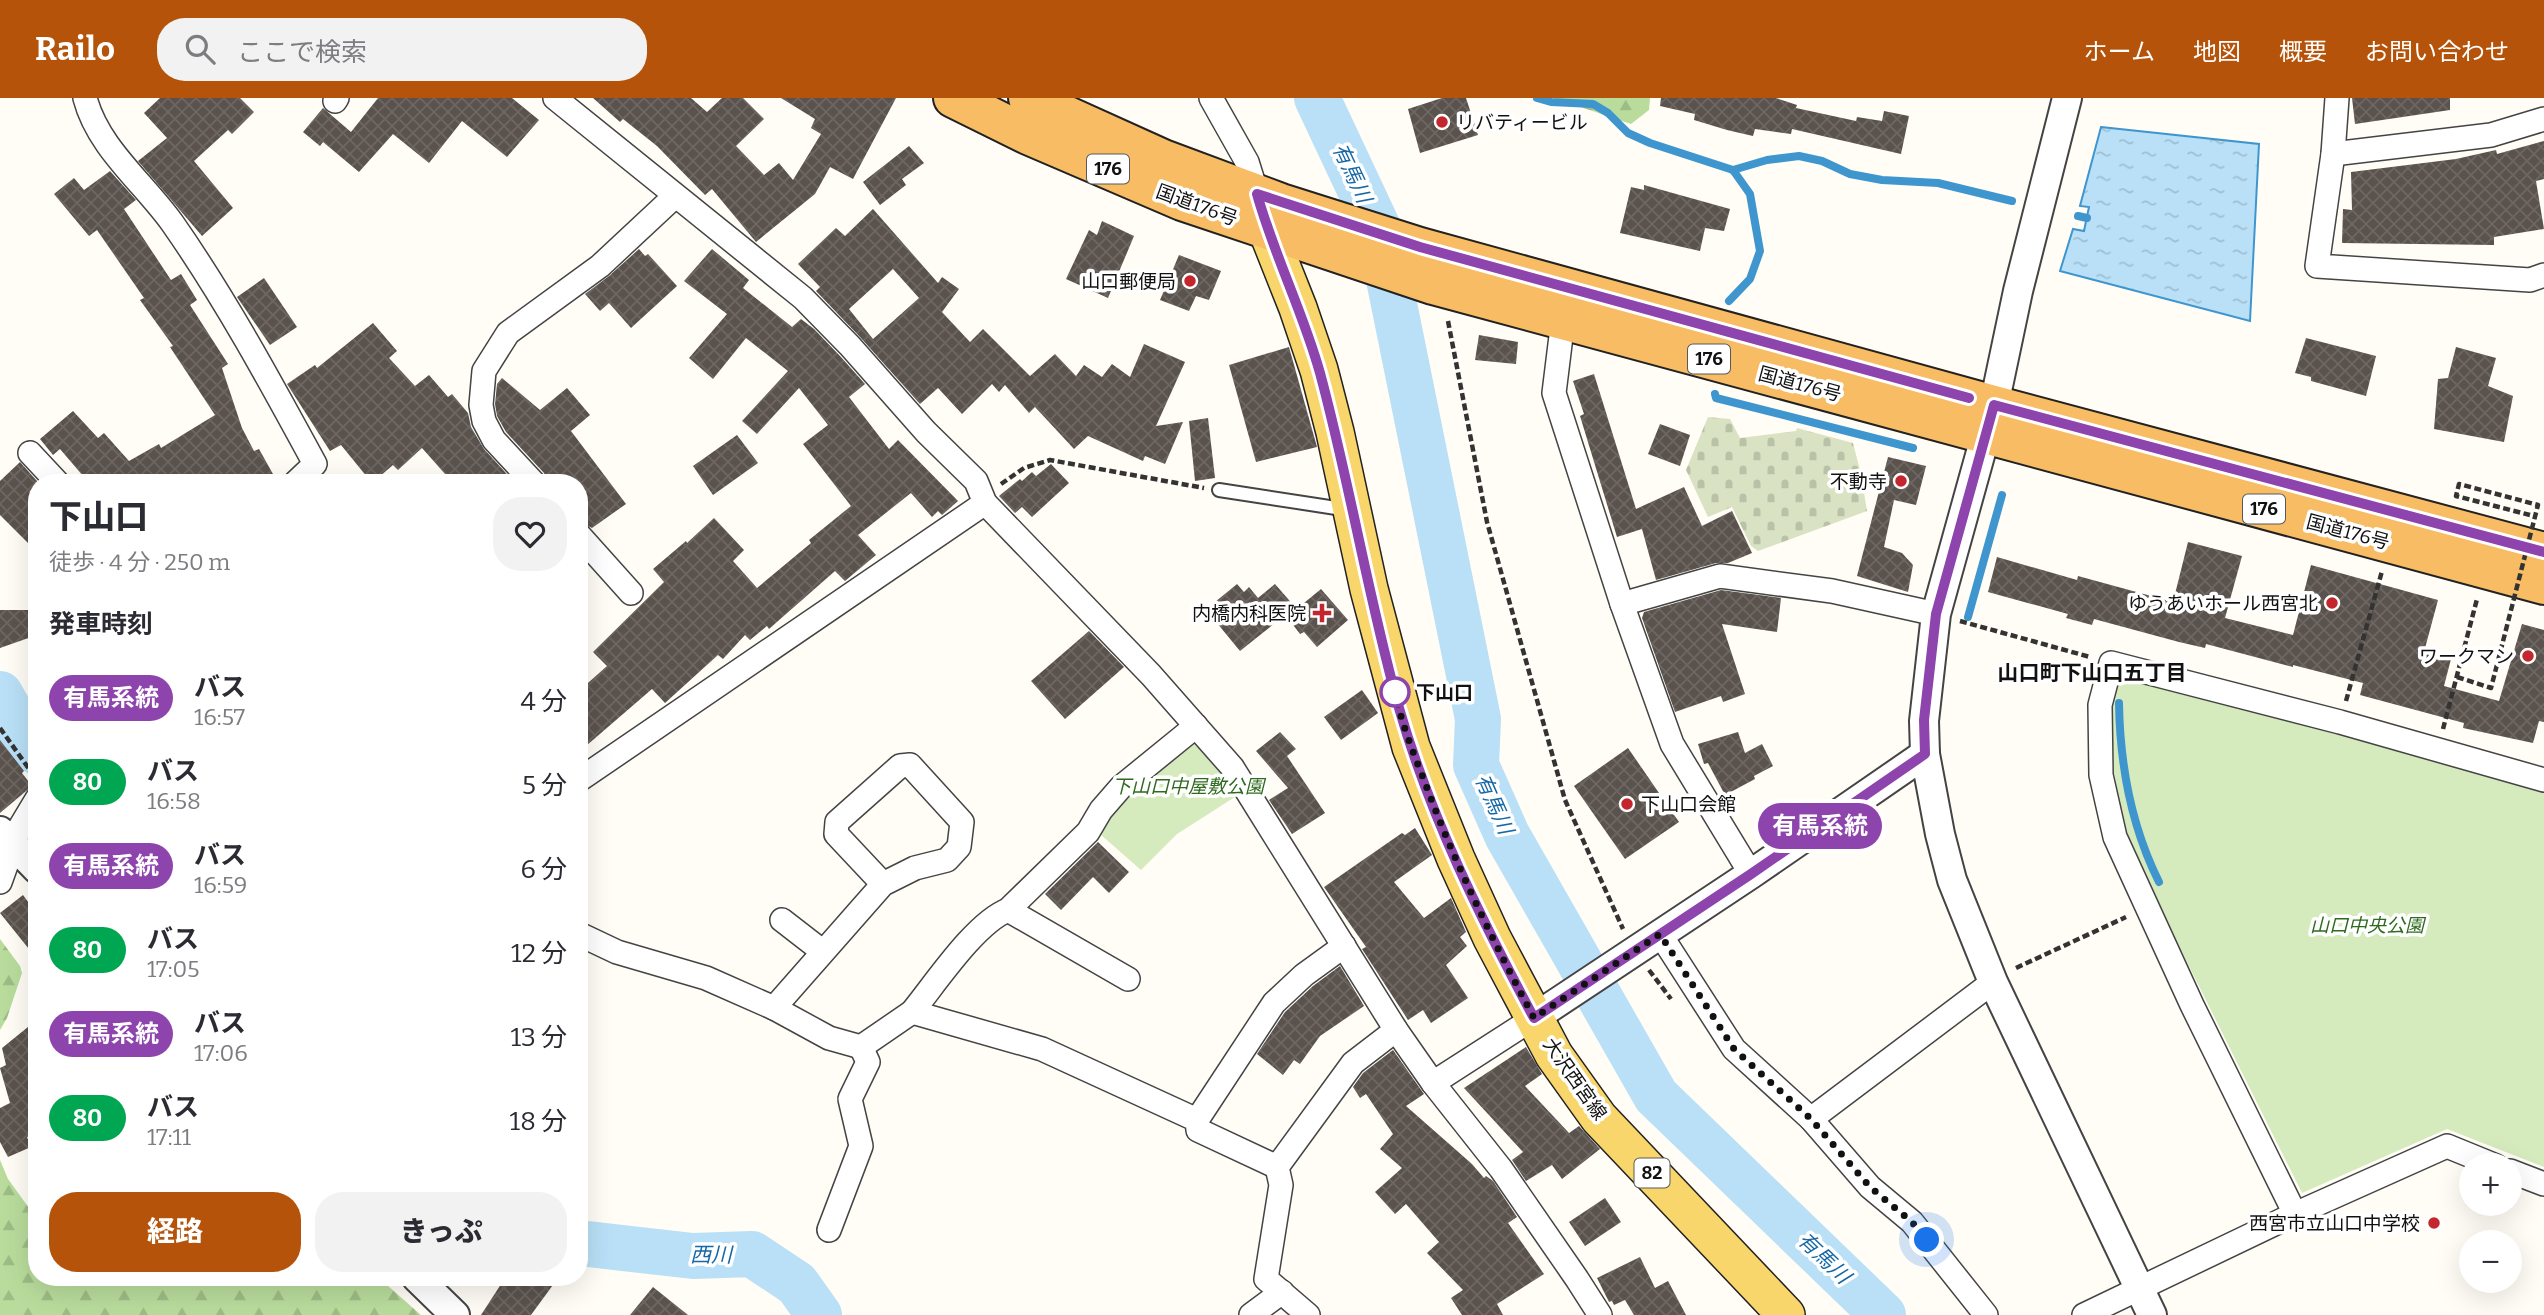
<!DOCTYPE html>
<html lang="ja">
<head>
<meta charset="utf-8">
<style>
	:root { --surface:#fff; --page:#f2f2f3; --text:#2b2b33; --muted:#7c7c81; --accent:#b45309 }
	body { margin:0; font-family:Bitter,"Noto Sans JP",serif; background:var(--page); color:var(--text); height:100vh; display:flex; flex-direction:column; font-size:26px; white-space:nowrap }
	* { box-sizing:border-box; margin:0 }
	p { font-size:23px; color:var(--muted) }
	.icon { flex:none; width:38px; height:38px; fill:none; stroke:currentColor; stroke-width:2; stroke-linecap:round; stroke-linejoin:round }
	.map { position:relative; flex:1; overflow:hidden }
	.side { position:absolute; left:28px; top:376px; width:560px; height:812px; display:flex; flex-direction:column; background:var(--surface); border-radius:28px; box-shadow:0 7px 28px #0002 }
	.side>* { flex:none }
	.badge { padding:0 14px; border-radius:23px; font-size:24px; line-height:46px }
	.fabs { position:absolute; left:2459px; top:1055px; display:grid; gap:14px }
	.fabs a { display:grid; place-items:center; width:63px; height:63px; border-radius:50%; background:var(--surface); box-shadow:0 7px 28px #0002; font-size:35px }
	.you { position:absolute; width:35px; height:35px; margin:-18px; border:5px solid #fff; border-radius:50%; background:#1a73e8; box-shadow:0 0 0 10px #1a73e833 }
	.map>.badge { position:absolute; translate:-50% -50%; box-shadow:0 0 0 4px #fff }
	h2 { padding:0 21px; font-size:26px; line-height:63px }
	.round { display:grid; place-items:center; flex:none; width:74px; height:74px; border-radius:28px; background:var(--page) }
	.head { display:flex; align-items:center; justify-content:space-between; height:119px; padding:0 21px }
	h1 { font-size:33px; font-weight:800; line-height:52px }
	.button { display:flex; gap:14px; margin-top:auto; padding:14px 21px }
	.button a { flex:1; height:80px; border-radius:28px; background:var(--accent); color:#fff; font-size:28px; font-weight:800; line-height:80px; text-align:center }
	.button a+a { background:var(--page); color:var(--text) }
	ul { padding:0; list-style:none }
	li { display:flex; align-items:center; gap:21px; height:84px; padding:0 21px }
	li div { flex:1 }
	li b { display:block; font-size:26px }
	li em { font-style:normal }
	li .badge { min-width:77px; font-weight:700; text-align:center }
	header { display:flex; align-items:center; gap:42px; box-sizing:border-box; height:98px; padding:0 35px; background:var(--accent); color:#fff }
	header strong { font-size:33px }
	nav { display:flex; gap:38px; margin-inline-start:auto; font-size:24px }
	.search { width:490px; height:63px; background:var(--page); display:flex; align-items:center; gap:18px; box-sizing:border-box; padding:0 24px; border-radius:28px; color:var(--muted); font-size:26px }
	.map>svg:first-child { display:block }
</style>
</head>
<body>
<header>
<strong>Railo</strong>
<div class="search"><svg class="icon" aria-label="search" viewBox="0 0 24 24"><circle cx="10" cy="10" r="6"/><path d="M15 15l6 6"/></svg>ここで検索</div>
<nav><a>ホーム</a><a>地図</a><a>概要</a><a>お問い合わせ</a></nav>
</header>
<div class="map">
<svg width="2544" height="1217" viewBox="0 0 2544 1217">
	<defs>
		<pattern id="forest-firs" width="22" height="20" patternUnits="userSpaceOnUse" patternTransform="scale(1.75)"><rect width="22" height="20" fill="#b9dc9c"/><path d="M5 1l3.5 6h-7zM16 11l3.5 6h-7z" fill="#9ebc85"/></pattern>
		<pattern id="cemetery-stones" width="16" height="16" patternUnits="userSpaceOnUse" patternTransform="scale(1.75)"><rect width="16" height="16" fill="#d9e3c4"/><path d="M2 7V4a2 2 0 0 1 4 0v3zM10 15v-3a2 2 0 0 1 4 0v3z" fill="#b9c2a7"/></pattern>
		<pattern id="water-ripples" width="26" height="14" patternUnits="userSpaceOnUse" patternTransform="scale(1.75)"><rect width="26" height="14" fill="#b9e0f7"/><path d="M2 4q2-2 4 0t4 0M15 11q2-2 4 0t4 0" fill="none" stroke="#9ebfd3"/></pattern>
		<pattern id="building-cross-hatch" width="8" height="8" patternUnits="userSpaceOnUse" patternTransform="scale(1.75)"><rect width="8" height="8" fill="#5a524d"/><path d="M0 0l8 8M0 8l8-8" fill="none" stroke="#6d6662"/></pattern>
	</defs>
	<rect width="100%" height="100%" fill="#fffdf5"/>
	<g fill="url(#forest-firs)">
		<path d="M1554 0H1650L1649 12 1631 26Z"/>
		<path d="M0 841 20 868 22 875 7 920 0 932Z"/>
		<path d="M0 1062 8 1081 37 1121V1180H379L421 1217H0Z"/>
	</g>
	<path fill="url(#cemetery-stones)" d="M1708 319 1730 321 1740 340 1796 333 1797 330 1853 345 1861 376 1867 413 1758 453 1751 448 1732 409 1708 419 1686 372Z"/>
	<g fill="#d5ebbd">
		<path d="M2118 573 2298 621 2544 695V1069L2447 1031 2302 1095 2181 852 2124 729 2111 658V601Z"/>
		<path d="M1191 641 1197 642 1238 697 1177 736 1141 772 1100 736 1127 693Z"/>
	</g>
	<path fill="url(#water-ripples)" stroke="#3f96cf" stroke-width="2" d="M2101 29 2259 46 2250 223 2060 173 2073 131 2084 133 2089 109 2080 108Z"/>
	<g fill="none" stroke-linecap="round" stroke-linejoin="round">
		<g stroke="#3f96cf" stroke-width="8">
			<path d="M1537 0 1551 4 1593 6 1608 15 1628 35 1650 45 1733 72 1750 96 1760 153 1750 181 1729 203"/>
			<path d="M1733 72 1767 62 1799 58 1822 63 1850 76 1882 82 1938 85 2012 103"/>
			<path d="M2078 118 2087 120"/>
			<path d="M1715 296 1716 300 1913 350"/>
			<path d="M1968 519 2002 397"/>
			<path d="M2119 605C2120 666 2132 730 2159 784"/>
		</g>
		<g stroke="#b9e0f7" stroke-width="46">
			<path d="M1317 0 1379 132 1478 621 1476 667 1507 737 1656 998 1883 1217"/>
			<path d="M0 596 26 641 37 654"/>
			<path d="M579 1145 693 1158 752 1156 797 1186 819 1217"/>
		</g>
	</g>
	<g fill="url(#building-cross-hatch)" fill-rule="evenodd">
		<path d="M160 0H240L254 14 232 36 228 32 194 63 233 110 202 138 138 63 167 40 144 15Z"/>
		<path d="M378 0H512L539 22 507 59 462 23 429 65 393 36 359 74 323 44 320 48 303 34 323 10 351 34Z"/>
		<path d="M593 0H691L707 14 722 0H743L764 21 736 48 764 77 779 65 793 82 821 36 811 30 815 21 781 0H896L853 81 830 69 815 96 756 144 712 91 705 97 657 48 623 21 620 24Z"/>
		<path d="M1442 0H1466L1478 37 1420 55 1408 11Z"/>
		<path d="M1661 0H1776L1797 7 1796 10 1856 23 1857 19 1882 23 1884 13 1909 18 1901 56 1792 31 1791 36 1755 31 1753 38 1727 32 1694 22 1695 16 1660 8Z"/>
		<path d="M2352 0H2450V12L2355 26Z"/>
		<path d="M2544 43V81L2536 83 2544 131 2494 139V147L2342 145 2343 111 2352 112 2351 74 2456 61 2496 52 2497 56Z"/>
		<path d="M909 48 924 65 902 81 906 87 880 107 863 84Z"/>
		<path d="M110 73 136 102 124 111 171 182 181 176 197 202 190 207 228 266 222 270 242 330 254 353 259 351 278 385H89L60 351 53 357 40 341 73 313 98 340 104 335 129 363 159 346 161 350 215 317 170 249 173 248 140 202 144 200 97 132 89 138 54 96 74 80 84 92Z"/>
		<path d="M1644 87 1730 111 1724 133 1705 130 1700 153 1620 135 1631 89 1644 92Z"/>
		<path d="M873 111 938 185 942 179 959 191 942 214 970 244 983 231 1030 278 1055 256 1076 278 1084 267 1102 279 1112 266 1130 279 1144 246 1185 264 1156 328 1183 324 1165 366 1145 358 1143 363 1088 338 1074 351 1035 309 1029 315 1005 287 999 294 992 286 962 316 938 290 920 306 860 239 816 193 820 189 798 166 836 130 845 138ZM893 171 919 200 873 241 849 211Z"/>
		<path d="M1102 123 1134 138 1108 200 1066 181 1089 132 1097 137Z"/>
		<path d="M639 151 645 158 648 156 677 188 631 230 609 205 600 213 585 196 609 178Z"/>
		<path d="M712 151 749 182 743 190 792 229 801 221 814 231 840 258 865 286 849 299 889 351 898 342 958 403 942 417 938 413 932 419 911 395 858 437 876 457 845 483 835 473 769 531 767 528 750 542 745 537 723 561 718 557 665 605 652 591 579 654V593L607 568 593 554 664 484 653 471 686 443 687 445 714 420 744 452 733 463 757 490 811 445 809 442 851 408 803 346 828 327 799 290 757 336 742 323 788 273 746 240 713 281 689 260 727 216 684 183Z"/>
		<path d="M1179 157 1221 173 1209 202 1196 198 1189 213 1160 202Z"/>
		<path d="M264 180 297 229 270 247 237 199Z"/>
		<path d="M373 225 397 253 389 260 415 288 429 277 448 299 452 296 468 315 471 329 484 351 515 385H453L422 350 398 372 393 367 372 385 341 347 330 353 287 286 315 267 317 270Z"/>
		<path d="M1479 237 1518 244 1516 266 1475 262Z"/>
		<path d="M2306 240 2376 258 2366 298 2311 283V279L2295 275Z"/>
		<path d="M1289 249 1317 349 1256 364 1229 267Z"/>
		<path d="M2456 249 2496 260 2488 288 2513 298 2504 344 2434 331 2438 281 2448 280Z"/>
		<path d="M1594 276 1636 411 1684 389 1702 428 1732 413 1752 455 1728 465H1716L1656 482 1642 431 1617 439 1580 318 1584 316 1573 283Z"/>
		<path d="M502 280 540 312 567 290 590 317 571 333 626 406 592 430 579 423V385H548L544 375 506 334 497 318 495 306 497 286Z"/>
		<path d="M1208 320 1215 380 1195 383 1189 323Z"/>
		<path d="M1660 326 1690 337 1680 368 1648 356Z"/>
		<path d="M737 337 758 365 713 397 693 368Z"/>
		<path d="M1888 359 1926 368 1916 407 1894 402 1884 449 1902 455 1913 467 1908 494 1857 478Z"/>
		<path d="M20 364 37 383V454L0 417V383Z"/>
		<path d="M1051 366 1069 385 1032 419 1022 409 1015 415 999 398 1020 381 1022 383 1032 374 1036 378Z"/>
		<path d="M2188 444 2242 458 2225 520 2293 537 2311 467 2438 502 2424 554 2451 561 2444 588 2499 603 2522 526 2544 532V624L2539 623 2533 645 2463 630 2464 625 2360 597 2363 585 2293 567V569L2206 546 2205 550 2179 544 2094 521 2092 527 2066 520 2068 516 1988 494 1997 459 2077 482 2078 478 2173 504Z"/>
		<path d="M1237 486 1244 494 1249 489 1258 500 1275 486 1295 509 1240 553 1212 519 1221 512 1215 504Z"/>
		<path d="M1321 491 1348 522 1317 549 1304 534 1300 536 1287 519Z"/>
		<path d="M1721 492 1781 500 1777 534 1722 526 1745 596 1723 604 1721 598 1675 614 1642 520 1644 514Z"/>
		<path d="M0 512H37V537L0 550Z"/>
		<path d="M1089 533 1124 569 1065 621 1031 583Z"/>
		<path d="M1362 592 1378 615 1341 642 1324 619Z"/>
		<path d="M1280 634 1296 651 1287 658 1325 715 1292 736 1269 702 1288 690 1256 653Z"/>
		<path d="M1738 634 1745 655 1762 646 1773 668 1754 678 1755 681 1725 697 1708 665 1704 666 1698 646Z"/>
		<path d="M0 642 24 673 22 675 32 688 0 715Z"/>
		<path d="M1628 650 1679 724 1625 761 1574 688Z"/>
		<path d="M1415 730 1432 757 1394 784 1424 820 1451 800 1466 834 1460 839 1467 848 1446 867 1468 900 1431 925 1423 912 1408 922 1362 851 1366 849 1324 789 1402 735 1405 737Z"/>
		<path d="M1098 744 1129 774 1109 795 1093 779 1061 812 1045 796Z"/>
		<path d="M23 797 37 816V861L0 815Z"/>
		<path d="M1340 868 1364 908 1320 938 1300 966 1294 962 1283 977 1257 956 1285 914 1313 888Z"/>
		<path d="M28 929 37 948V1035L27 1039 31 1049 8 1059 0 1044V1010L10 1005 0 970 6 967 2 950Z"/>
		<path d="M1526 949 1542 976 1525 988 1569 1035 1579 1028 1600 1051 1562 1081 1552 1067 1526 1083 1512 1062 1523 1054 1464 990Z"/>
		<path d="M1393 952 1424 996 1406 1008 1472 1066 1484 1080 1486 1078 1493 1083 1517 1119 1508 1125 1544 1176 1497 1206 1503 1217H1462L1451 1200 1463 1192 1427 1155 1439 1144 1406 1106 1395 1116 1375 1094 1402 1070 1380 1051 1393 1036 1366 996 1360 1000 1353 989 1363 975Z"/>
		<path d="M1605 1100 1621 1124 1585 1148 1569 1124Z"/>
		<path d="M1640 1159 1655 1190 1668 1183 1686 1217H1634L1625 1202 1614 1207 1612 1203 1609 1204 1597 1180Z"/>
		<path d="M505 1180H558L531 1217H481Z"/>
		<path d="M653 1189 688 1217H630Z"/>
	</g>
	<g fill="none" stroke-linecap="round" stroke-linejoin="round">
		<g stroke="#444" stroke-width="16">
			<path id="service" d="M1219 392 1349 412"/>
		</g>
		<g stroke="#444" stroke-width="26">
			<g id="minor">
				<path d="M85 0C98 50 144 85 173 126 226 202 271 285 315 366L295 385"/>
				<path d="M555 0 803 200 850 248 926 334 976 383 985 405 1151 577 1232 669 1396 932 1433 985 1501 1071 1577 1181 1600 1217"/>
				<path d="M1211 0 1247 64 1257 96"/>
				<path d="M2337 0 2333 56 2317 168 2530 182 2544 177"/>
				<path d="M335 3 337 0"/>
				<path d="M2333 56 2491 37 2544 21"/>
				<path d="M1563 222 1554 295 1622 506 1672 646 1751 776"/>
				<path d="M30 355 58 385"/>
				<path d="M534 385 494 342 484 323 481 307 484 273 508 235 600 168 675 98"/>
				<path d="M579 437 631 495"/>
				<path d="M1622 506 1720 478 1832 493 1936 516"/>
				<path d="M579 682 985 405"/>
				<path d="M0 784 19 731 37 701"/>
				<path d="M1008 812 1128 881"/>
				<path d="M782 822 822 853"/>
				<path d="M579 836 617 854 706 880 774 910 829 940 861 949 912 914 1042 951 1197 1022 1198 1032 1277 1069"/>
				<path d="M1660 836 1734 951 1811 1021 1870 1089 1912 1124 1986 1217"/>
				<path d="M774 910 883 786 915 770 947 762 959 749 962 724 910 667 900 668 837 724 836 736 883 786"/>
				<path d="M912 914C935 886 975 825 1008 812L1088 734 1101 712 1121 689 1196 628"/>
				<path d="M1433 985 1534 920"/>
				<path d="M1811 1021 1993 884"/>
				<path d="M1197 1022 1274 905 1304 877 1344 848"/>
				<path d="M2510 1073 2544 1086"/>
				<path d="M2295 1116 2192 907 2115 739 2101 677 2100 607 2111 565 2340 624 2544 682"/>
				<path d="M829 1132 861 1048 850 1001 868 964 861 949"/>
				<path d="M1251 1217 1282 1194"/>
				<path d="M1308 1217 1266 1181 1281 1087 1277 1069 1353 965 1396 932"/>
				<path d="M2084 1217 2295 1116 2447 1048 2496 1068"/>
			</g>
		</g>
		<g stroke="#444" stroke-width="32">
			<g id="tertiary">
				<path d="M2067 0 2018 193 1994 307 1936 516 1924 623 1925 656 1940 736 1952 782 1993 884 2152 1217"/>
				<path d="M0 733 37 771"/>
				<path d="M1534 920 1751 776 1925 656"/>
				<path d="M417 1180 455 1217"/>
			</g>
		</g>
		<g stroke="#222" stroke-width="40">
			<path id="primary" d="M1260 107 1267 132 1298 210 1319 272 1335 334 1369 491 1411 649 1456 761 1492 840 1554 957 1599 1020 1786 1217"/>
		</g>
		<g stroke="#222" stroke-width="42">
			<g id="trunk">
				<path d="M953 0 1028 37 1182 103 1433 187 2544 487"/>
				<path d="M1028 0 1163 61 1281 105 1420 149 1994 307 2544 454"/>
			</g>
		</g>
		<g stroke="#333" stroke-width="4.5" stroke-dasharray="7 3.5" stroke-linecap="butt">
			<path d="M1448 223 1487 424 1565 702 1623 831"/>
			<path d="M1001 386 1024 370 1050 362 1204 390"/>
			<path d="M1960 523 2090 559"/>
			<path d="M2346 603 2382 473"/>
			<path d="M0 630 34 678"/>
			<path d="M2443 631 2477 501"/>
			<path d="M2016 870 2126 819"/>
			<path d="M1649 872 1671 901"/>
		</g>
		<use href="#service" stroke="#fff" stroke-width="12"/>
		<use href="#minor" stroke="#fff" stroke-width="23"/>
		<use href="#tertiary" stroke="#fff" stroke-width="28"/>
		<use href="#primary" stroke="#f9d66b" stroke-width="37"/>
		<use href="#trunk" stroke="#f7bc64" stroke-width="38"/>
		<path stroke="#333" stroke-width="4.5" stroke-dasharray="7 3.5" stroke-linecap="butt" d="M2457 579 2491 590 2538 407 2459 386 2456 398 2530 417"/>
	</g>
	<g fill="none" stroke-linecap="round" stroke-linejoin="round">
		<g stroke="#fff" stroke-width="16">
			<path id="line" d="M1969 300 1420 149 1257 96C1274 157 1303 214 1320 275 1350 386 1368 499 1399 610 1430 718 1481 821 1534 920L1751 776 1925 656 1924 622 1936 516 1994 307 2544 454"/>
		</g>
		<use href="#line" stroke="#8e44ad" stroke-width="10"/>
		<path stroke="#111" stroke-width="7" stroke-dasharray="0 12.6" d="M1395 594C1399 617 1413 655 1424 682 1454 764 1493 843 1534 920L1660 836 1734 951 1811 1021 1870 1089 1912 1124 1927 1142"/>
	</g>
	<g fill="#c4262e" stroke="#fff" stroke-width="2.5">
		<circle cx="1442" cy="24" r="7"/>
		<circle cx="1190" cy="183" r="7"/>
		<circle cx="1901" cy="383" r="7"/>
		<circle cx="2332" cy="505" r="7"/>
		<path d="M1318.5 504.5h7v7h7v7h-7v7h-7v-7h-7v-7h7z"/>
		<circle cx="2528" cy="558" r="7"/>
		<circle cx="1627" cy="706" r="7"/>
		<circle cx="2434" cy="1125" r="7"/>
	</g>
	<circle fill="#fff" stroke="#8e44ad" stroke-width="3.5" cx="1395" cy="594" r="14"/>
	<g text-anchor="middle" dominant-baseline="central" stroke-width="7" stroke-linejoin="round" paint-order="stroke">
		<g fill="#fff" stroke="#585858" stroke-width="2">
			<rect x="1087" y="56.5" width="42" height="29" rx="5"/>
			<rect x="1688" y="246.5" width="42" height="29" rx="5"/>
			<rect x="2243" y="396.5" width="42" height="29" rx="5"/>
			<rect x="1634.5" y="1060.5" width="35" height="29" rx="5"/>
		</g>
		<g font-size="18" font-weight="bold" fill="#111">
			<text x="1108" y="71">176</text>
			<text x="1709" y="261">176</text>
			<text x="2264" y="411">176</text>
			<text x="1652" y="1075">82</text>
		</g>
		<g font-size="19" fill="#111" stroke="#fff" text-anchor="end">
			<text x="1456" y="24" text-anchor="start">リバティービル</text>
			<text x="1176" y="183">山口郵便局</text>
			<text x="1887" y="383">不動寺</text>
			<text x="2318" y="505">ゆうあいホール西宮北</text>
			<text x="1306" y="515">内橋内科医院</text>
			<text x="2514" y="558">ワークマン</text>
			<text x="1641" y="706" text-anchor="start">下山口会館</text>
			<text x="2420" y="1125">西宮市立山口中学校</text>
		</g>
		<g font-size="19" fill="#111" stroke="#fff">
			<text transform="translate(1197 107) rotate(20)">国道176号</text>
			<text transform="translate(1800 286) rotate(15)">国道176号</text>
			<text transform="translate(2348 434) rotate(15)">国道176号</text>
			<text transform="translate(1575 981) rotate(55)">大沢西宮線</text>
		</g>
		<g font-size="19" font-weight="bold" fill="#111" stroke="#fff" text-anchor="start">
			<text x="1416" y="594">下山口</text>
		</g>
		<g font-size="19" font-style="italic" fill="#2f6b1f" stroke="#fff">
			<text x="1188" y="688">下山口中屋敷公園</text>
			<text x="2367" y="827">山口中央公園</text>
		</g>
		<g font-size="21" font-style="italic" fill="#1768a6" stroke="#fff">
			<text transform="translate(1352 75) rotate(65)">有馬川</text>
			<text transform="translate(1494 706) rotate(66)">有馬川</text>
			<text x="711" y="1157">西川</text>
			<text transform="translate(1824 1160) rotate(44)">有馬川</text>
		</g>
		<g font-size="21" font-weight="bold" fill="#111" stroke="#fff">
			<text x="2092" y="575">山口町下山口五丁目</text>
		</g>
	</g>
</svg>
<div class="fabs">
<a>+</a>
<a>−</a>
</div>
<div class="you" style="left:1927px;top:1142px"></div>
<b class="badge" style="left:1820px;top:728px;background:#8e44ad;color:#fff">有馬系統</b>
<section class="side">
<div class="head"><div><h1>下山口</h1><p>徒歩 · 4 分 · 250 m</p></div><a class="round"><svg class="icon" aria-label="heart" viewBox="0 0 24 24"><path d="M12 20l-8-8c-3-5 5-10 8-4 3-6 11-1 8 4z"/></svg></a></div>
<h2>発車時刻</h2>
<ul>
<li><span class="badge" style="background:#8e44ad;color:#fff">有馬系統</span><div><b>バス</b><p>16:57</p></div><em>4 分</em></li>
<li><span class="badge" style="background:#00a651;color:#fff">80</span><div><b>バス</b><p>16:58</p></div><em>5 分</em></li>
<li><span class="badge" style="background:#8e44ad;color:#fff">有馬系統</span><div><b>バス</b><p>16:59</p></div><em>6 分</em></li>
<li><span class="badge" style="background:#00a651;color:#fff">80</span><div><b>バス</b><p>17:05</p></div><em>12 分</em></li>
<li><span class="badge" style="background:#8e44ad;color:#fff">有馬系統</span><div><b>バス</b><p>17:06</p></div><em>13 分</em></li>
<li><span class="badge" style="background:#00a651;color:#fff">80</span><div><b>バス</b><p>17:11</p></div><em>18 分</em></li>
</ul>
<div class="button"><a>経路</a><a>きっぷ</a></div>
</section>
</div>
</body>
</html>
